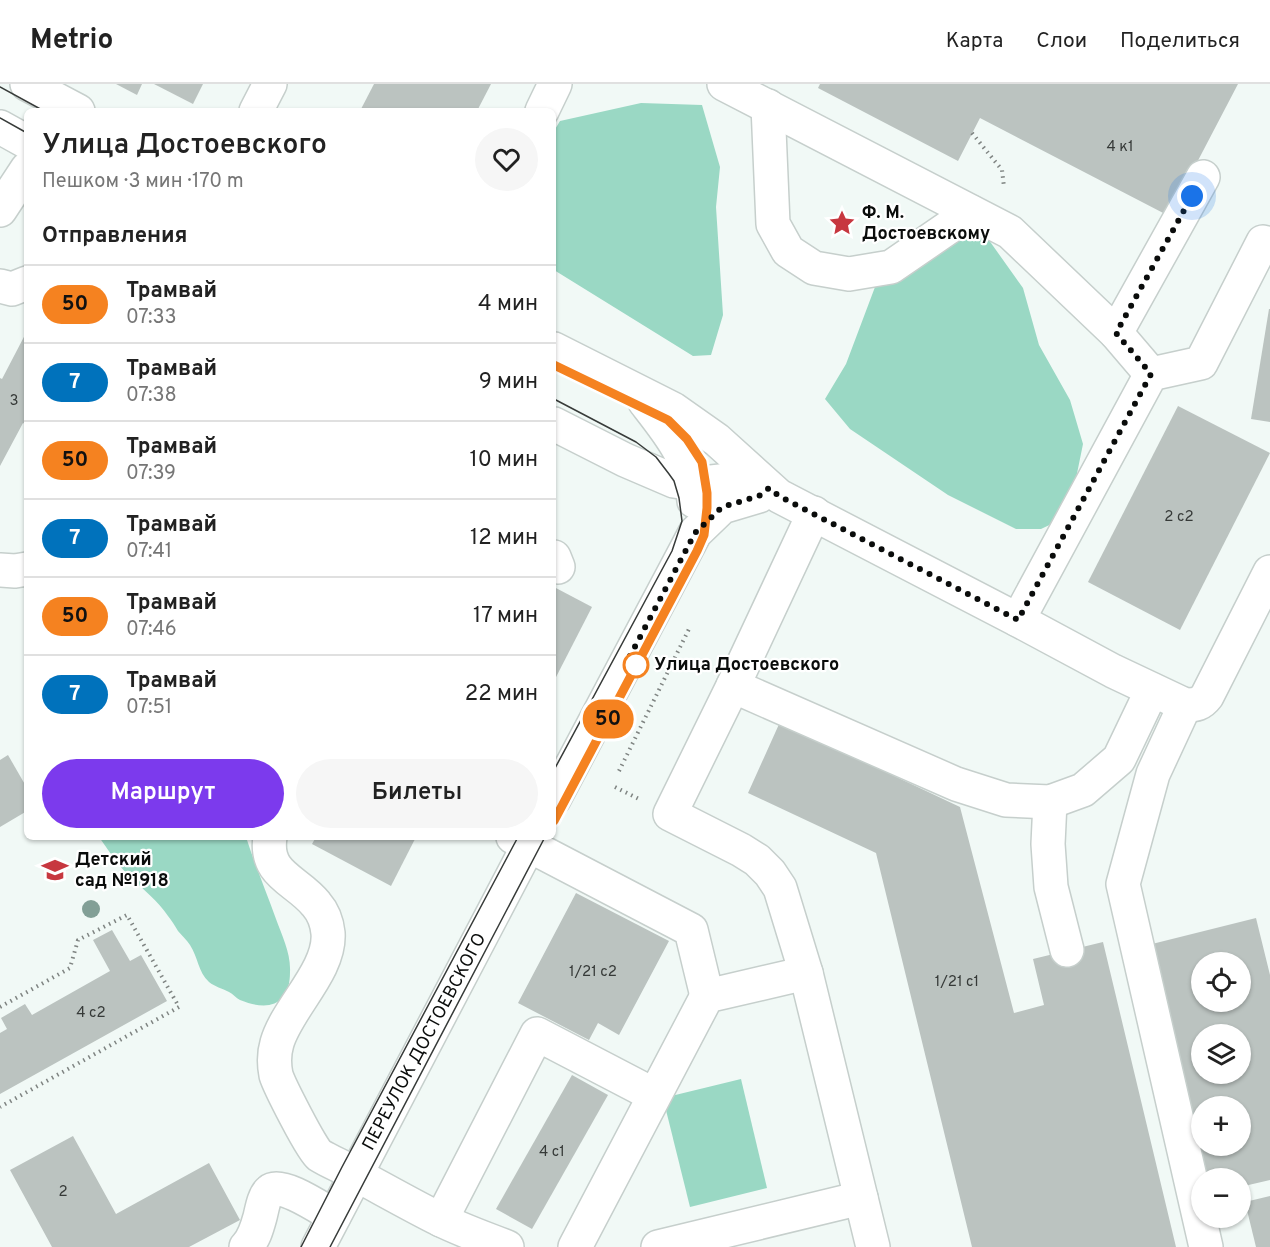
<!DOCTYPE html>
<html lang="ru">
<head>
<meta charset="utf-8">
<style>
	:root { --surface:#fff; --page:#f6f6f6; --text:#222; --muted:#767676; --line:#e0e0e0; --accent:#7c3aed }
	body { margin:0; font-family:Overpass,sans-serif; background:var(--page); color:var(--text); height:100vh; display:flex; flex-direction:column; font-size:22px; white-space:nowrap }
	* { box-sizing:border-box; margin:0 }
	p { font-size:20px; color:var(--muted) }
	.icon { flex:none; width:33px; height:33px; fill:none; stroke:currentColor; stroke-width:2; stroke-linecap:round; stroke-linejoin:round }
	.map { position:relative; flex:1; overflow:hidden }
	.drawer { position:absolute; left:24px; top:24px; width:532px; height:732px; display:flex; flex-direction:column; background:var(--surface); border-radius:9px; box-shadow:0 2px 4px #0004 }
	.drawer>* { flex:none }
	.badge { padding:0 12px; border-radius:20px; font-size:21px; line-height:39px }
	.fabs { position:absolute; left:1191px; top:868px; display:grid; gap:12px }
	.fabs a { display:grid; place-items:center; width:60px; height:60px; border-radius:50%; background:var(--surface); box-shadow:0 2px 4px #0004; font-size:30px }
	.you { position:absolute; width:30px; height:30px; margin:-15px; border:4px solid #fff; border-radius:50%; background:#1a73e8; box-shadow:0 0 0 9px #1a73e833 }
	.map>.badge { position:absolute; translate:-50% -50%; box-shadow:0 0 0 3px #fff }
	h2 { padding:0 18px; font-size:22px; line-height:54px }
	.round { display:grid; place-items:center; flex:none; width:63px; height:63px; border-radius:32px; background:var(--page) }
	.overview { display:flex; align-items:center; justify-content:space-between; height:102px; padding:0 18px }
	h1 { font-size:28px; font-weight:600; line-height:45px }
	.button { display:flex; gap:12px; margin-top:auto; padding:12px 18px }
	.button a { flex:1; height:69px; border-radius:36px; background:var(--accent); color:#fff; font-size:24px; font-weight:600; line-height:69px; text-align:center }
	.button a+a { background:var(--page); color:var(--text) }
	ul { padding:0; list-style:none }
	li { display:flex; align-items:center; gap:18px; height:78px; padding:0 18px; border-top:2px solid var(--line) }
	li div { flex:1 }
	li b { display:block; font-size:22px }
	li em { font-style:normal }
	li .badge { min-width:66px; font-weight:700; text-align:center }
	header { display:flex; align-items:center; gap:36px; box-sizing:border-box; height:84px; padding:0 30px; background:var(--surface); border-bottom:2px solid var(--line) }
	header strong { font-size:28px }
	nav { display:flex; gap:33px; margin-inline-start:auto; font-size:21px }
	.map>svg:first-child { display:block }
</style>
</head>
<body>
<header>
<strong>Metrio</strong>
<nav><a>Карта</a><a>Слои</a><a>Поделиться</a></nav>
</header>
<div class="map">
<svg width="1270" height="1163" viewBox="0 0 1270 1163">
	<rect width="100%" height="100%" fill="#f1f9f6"/>
	<g fill="#9ad8c4">
		<path d="M641 19 702 21 720 83 716 123 723 231 711 271 693 272 554 186V47L560 37Z"/>
		<path d="M965 150 986 152 1023 204 1039 261 1070 316 1083 360 1071 419 1060 436 1041 445H1016L948 411 850 345 825 315 846 280 875 203 945 160Z"/>
		<path d="M99 753H246C255 781 266 807 276 835 282 852 291 869 290 888 290 921 269 928 240 916 236 914 233 910 229 908 222 904 215 903 209 898 198 888 198 873 190 861 187 856 182 852 178 847 175 842 172 837 168 832 158 817 143 805 130 793 118 781 109 767 99 753Z"/>
		<path d="M741 995 767 1104 690 1123 663 1014Z"/>
	</g>
	<g fill="#bbc3c0" fill-rule="evenodd">
		<path d="M116 0H142L137 11Z"/>
		<path d="M154 0H203L193 20Z"/>
		<path d="M374 0H491L477 27H360Z"/>
		<path d="M820 0H1238L1169 132 980 34 958 77 818 4Z"/>
		<path d="M1269 225H1270V338L1251 335Z"/>
		<path d="M27 247V341L23 339 0 382V294L2 295Z"/>
		<path d="M1178 322 1270 369 1180 546 1088 498Z"/>
		<path d="M554 503 592 523 554 597Z"/>
		<path d="M780 638 960 723 1014 929 1044 921 1033 875 1103 858 1176 1163H972L876 769 748 709Z"/>
		<path d="M8 671 27 704V727L0 743V676Z"/>
		<path d="M316 753H416L391 802 312 760Z"/>
		<path d="M576 809 669 857 619 951 598 939 589 956 518 919Z"/>
		<path d="M1256 834 1270 891V1096L1240 1103V1095H1206L1148 861ZM1202 879H1240V918H1202ZM1202 951H1240V990H1202ZM1202 1023H1240V1062H1202Z"/>
		<path d="M112 846 130 877 141 871 167 917 0 1010V949L7 945 1 934 25 920 32 931 110 887 93 856Z"/>
		<path d="M572 991 608 1011 532 1145 496 1125Z"/>
		<path d="M73 1052 116 1130 209 1079 240 1136 189 1163H52L10 1086Z"/>
		<path d="M1270 1112V1163H1256L1245 1118Z"/>
	</g>
	<g fill="none" stroke-linecap="round" stroke-linejoin="round">
		<g stroke="#c6cfcc" stroke-width="36">
			<g id="minor">
				<path d="M27 0 78 27"/>
				<path d="M724 0 1010 148 1116 249 1203 93"/>
				<path d="M768 22 773 140 788 167 814 184 849 190 891 183 971 128"/>
				<path d="M256 27 270 0"/>
				<path d="M542 27 555 0"/>
				<path d="M0 43 27 58"/>
				<path d="M0 126 27 85"/>
				<path d="M0 202 12 205 27 199"/>
				<path d="M1116 249 1151 290"/>
				<path d="M554 265 673 325 717 356 779 412 1018 536 1113 587 1185 621C1196 621 1201 620 1207 612L1270 488"/>
				<path d="M645 318C670 350 691 375 694 417"/>
				<path d="M554 340 625 376 674 397 693 400 757 393"/>
				<path d="M814 429 733 602 670 730 741 766 757 776 770 789 780 804 806 889 873 1163"/>
				<path d="M554 473 558 483"/>
				<path d="M0 486 15 487 27 485"/>
				<path d="M1018 536 1151 290 1201 279 1263 158 1270 160"/>
				<path d="M733 602 956 700 1006 716 1050 718 1083 706 1119 675 1152 606"/>
				<path d="M1185 621 1153 690 1123 800 1206 1163"/>
				<path d="M554 715 695 449 722 423 759 412 769 404"/>
				<path d="M1050 718 1048 760 1051 803 1067 866"/>
				<path d="M270 753C264 791 297 796 316 820 323 828 327 839 328 849 331 886 287 924 277 959 274 969 274 981 276 991 279 1001 312 1066 319 1071 330 1078 344 1083 355 1090 383 1105 411 1121 439 1135 461 1146 484 1154 507 1163"/>
				<path d="M513 753 691 846 707 912"/>
				<path d="M441 1136 537 950 654 1011"/>
				<path d="M246 1163C254 1155 257 1144 260 1133 262 1125 264 1112 270 1107 281 1097 323 1126 334 1132"/>
				<path d="M318 1163 533 753"/>
				<path d="M575 1163 707 912 806 889"/>
				<path d="M658 1163 861 1114"/>
			</g>
		</g>
		<g stroke="#7f8482" stroke-width="4" stroke-dasharray="1.5 4.5" stroke-linecap="butt">
			<path d="M972 49 1002 86 1004 103"/>
			<path d="M619 687 689 545"/>
			<path d="M615 703 639 715"/>
			<path d="M0 923 70 884 78 856 127 831 179 923 0 1023"/>
		</g>
		<use href="#minor" stroke="#fff" stroke-width="33"/>
		<g stroke="#373b39" stroke-width="1.5">
			<path d="M0 3 44 27"/>
			<path d="M0 34 27 49"/>
			<path d="M554 281 668 336 687 355 702 378 706 399 707 424 706 437 704 451 697 467 554 737"/>
			<path d="M554 315 636 358 656 373 669 390 674 397 679 414 682 437 672 467 554 686"/>
			<path d="M301 1163 342 1083 518 753"/>
			<path d="M330 1163 545 753"/>
		</g>
	</g>
	<circle fill="#829f96" cx="91" cy="825" r="9"/>
	<g fill="none" stroke-linecap="round" stroke-linejoin="round">
		<g stroke="#fff" stroke-width="14">
			<path id="line" d="M554 281 668 336 687 355 702 378 707 409V424L704 451 697 467 554 737"/>
		</g>
		<use href="#line" stroke="#f58220" stroke-width="9"/>
		<path stroke="#0a0c0b" stroke-width="6" stroke-dasharray="0 10.8" d="M636 581 630 572 695 449 722 423 759 412 769 404 779 412 1018 536 1151 290 1116 249 1192 112"/>
	</g>
	<defs>
		<g id="sight-bare" transform="scale(2.07)"><path d="M0-6L1.8-2.2L6-1.7L2.9 1.2L3.7 5.4L0 3.3L-3.7 5.4L-2.9 1.2L-6-1.7L-1.8-2.2Z" fill="#c7373f" stroke="#fff" stroke-width="2.5" paint-order="stroke"/></g>
		<g id="school-bare" transform="scale(2.07)"><path d="M0-5L7-2L0 1L-7-2ZM-4 1L0 2.5L4 1V4Q0 6-4 4Z" fill="#c7373f" stroke="#fff" stroke-width="2.5" paint-order="stroke"/></g>
	</defs>
	<g fill-rule="evenodd">
		<use href="#sight-bare" x="842" y="139"/>
		<use href="#school-bare" x="55" y="786"/>
	</g>
	<circle fill="#fff" stroke="#f58220" stroke-width="3" cx="636" cy="581" r="12"/>
	<g text-anchor="middle" dominant-baseline="central" stroke-width="4.5" stroke-linejoin="round" paint-order="stroke">
		<g font-size="15" fill="#363a38">
			<text x="1120" y="63">4 к1</text>
			<text x="14" y="317">3</text>
			<text x="1179" y="433">2 с2</text>
			<text x="593" y="888">1/21 с2</text>
			<text x="957" y="898">1/21 с1</text>
			<text x="91" y="929">4 с2</text>
			<text x="552" y="1068">4 с1</text>
			<text x="63" y="1108">2</text>
		</g>
		<g font-size="18" font-weight="bold" fill="#0a0c0b" stroke="#fff" text-anchor="start">
			<text x="862" y="129">Ф. М.<tspan x="862" dy="21">Достоевскому</tspan></text>
			<text x="75" y="776">Детский<tspan x="75" dy="21">сад №1918</tspan></text>
		</g>
		<g font-size="18" font-weight="bold" fill="#0a0c0b" stroke="#fff" text-anchor="start">
			<text x="654" y="581">Улица Достоевского</text>
		</g>
		<g font-size="18" fill="#0a0c0b" stroke="#fff">
			<text transform="translate(425 958) rotate(-62)">ПЕРЕУЛОК ДОСТОЕВСКОГО</text>
		</g>
	</g>
</svg>
<div class="fabs">
<a><svg class="icon" aria-label="locate" viewBox="0 0 24 24"><circle cx="12" cy="12" r="6"/><path d="M12 2v4M12 18v4M2 12h4M18 12h4"/></svg></a>
<a><svg class="icon" aria-label="layers" viewBox="0 0 24 24"><path d="M12 4l9 5-9 5-9-5zM3 14l9 5 9-5"/></svg></a>
<a>+</a>
<a>−</a>
</div>
<div class="you" style="left:1192px;top:112px"></div>
<b class="badge" style="left:608px;top:635px;background:#f58220;color:#111">50</b>
<section class="drawer">
<div class="overview"><div><h1>Улица Достоевского</h1><p>Пешком · 3 мин · 170 m</p></div><a class="round"><svg class="icon" aria-label="heart" viewBox="0 0 24 24"><path d="M12 20l-8-8c-3-5 5-10 8-4 3-6 11-1 8 4z"/></svg></a></div>
<h2>Отправления</h2>
<ul>
<li><span class="badge" style="background:#f58220;color:#111">50</span><div><b>Трамвай</b><p>07:33</p></div><em>4 мин</em></li>
<li><span class="badge" style="background:#0072bc;color:#fff">7</span><div><b>Трамвай</b><p>07:38</p></div><em>9 мин</em></li>
<li><span class="badge" style="background:#f58220;color:#111">50</span><div><b>Трамвай</b><p>07:39</p></div><em>10 мин</em></li>
<li><span class="badge" style="background:#0072bc;color:#fff">7</span><div><b>Трамвай</b><p>07:41</p></div><em>12 мин</em></li>
<li><span class="badge" style="background:#f58220;color:#111">50</span><div><b>Трамвай</b><p>07:46</p></div><em>17 мин</em></li>
<li><span class="badge" style="background:#0072bc;color:#fff">7</span><div><b>Трамвай</b><p>07:51</p></div><em>22 мин</em></li>
</ul>
<div class="button"><a>Маршрут</a><a>Билеты</a></div>
</section>
</div>
</body>
</html>
